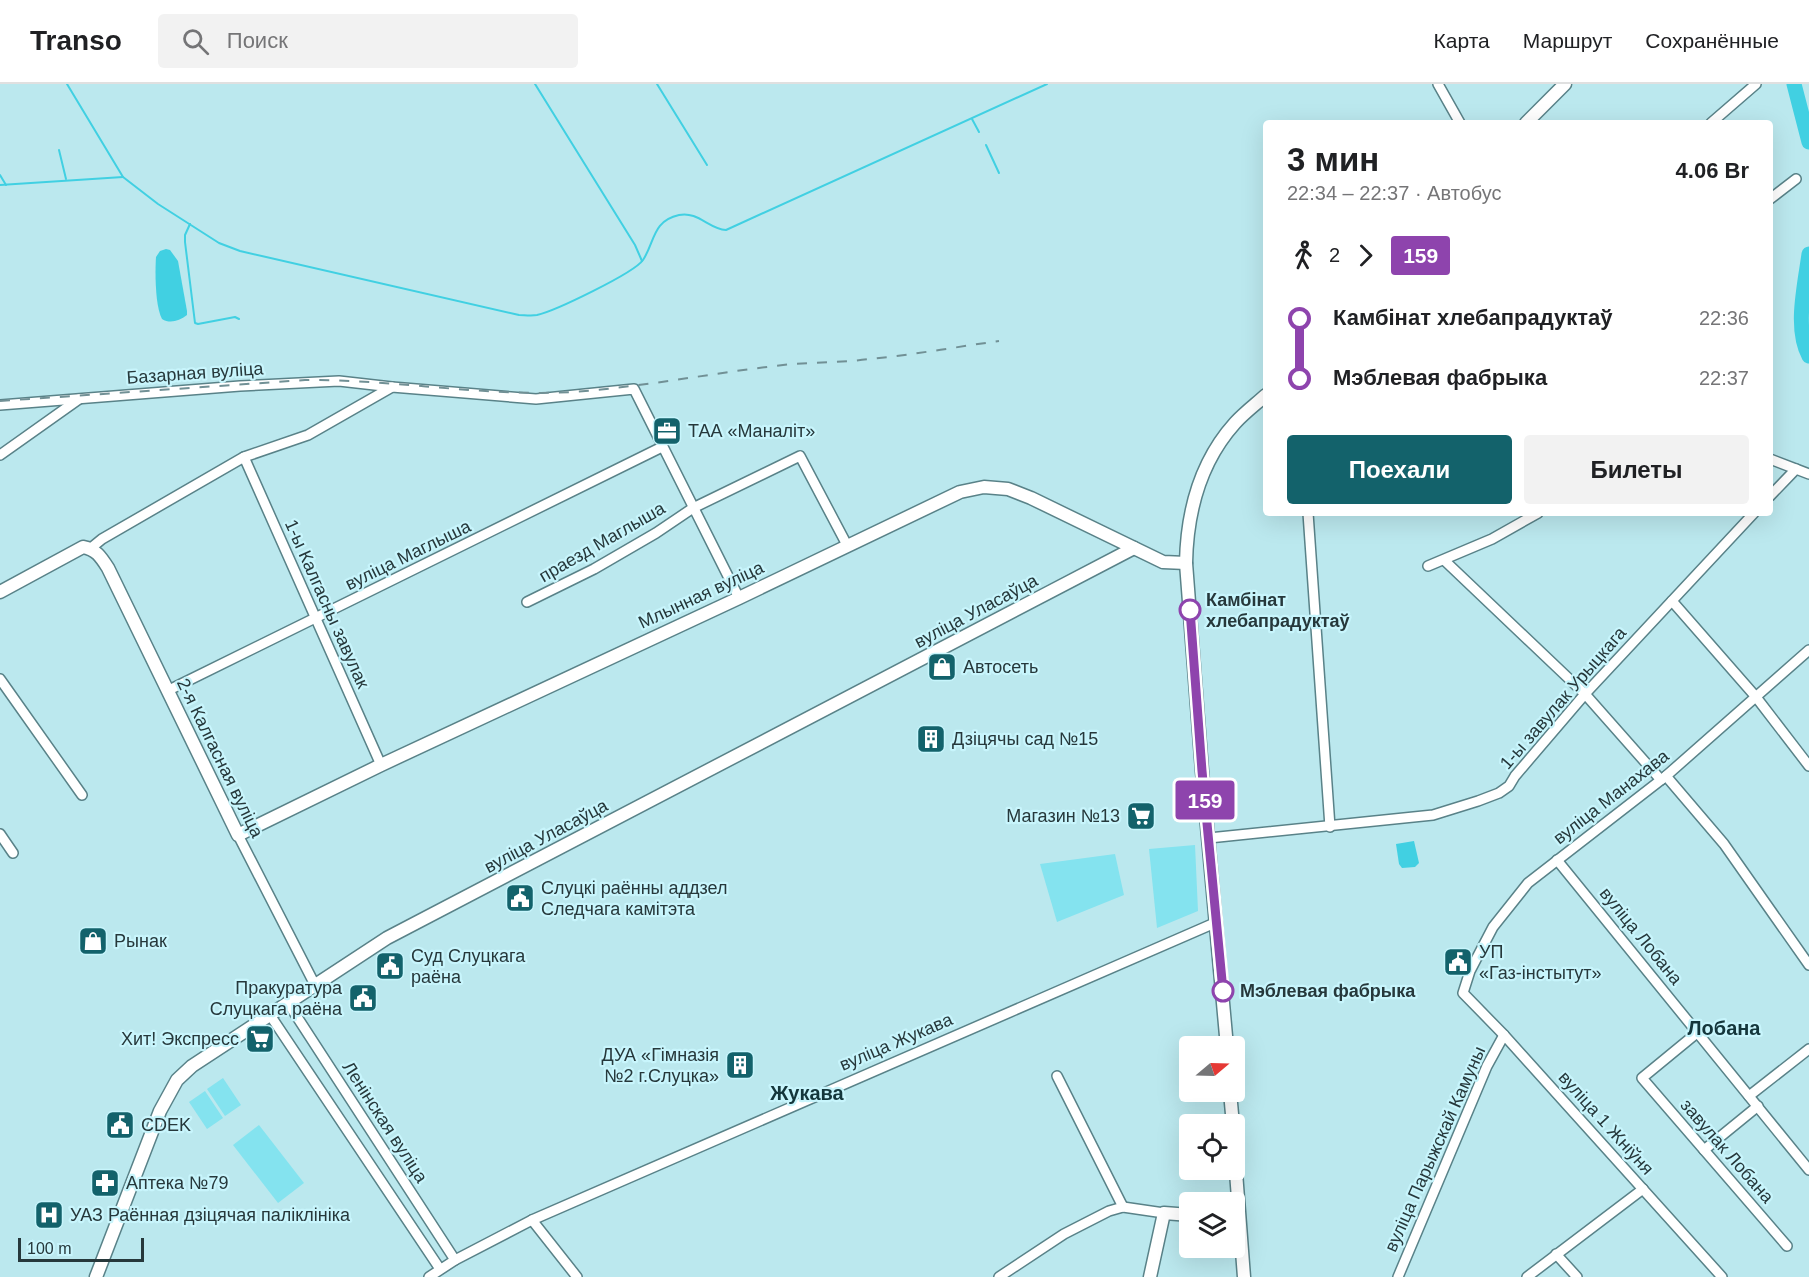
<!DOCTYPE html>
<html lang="ru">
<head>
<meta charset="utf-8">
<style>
	:root { --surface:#fff; --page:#f2f2f2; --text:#202124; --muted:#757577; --line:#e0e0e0; --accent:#13626b }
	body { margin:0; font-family:Helvetica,sans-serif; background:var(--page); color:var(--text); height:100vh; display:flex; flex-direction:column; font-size:22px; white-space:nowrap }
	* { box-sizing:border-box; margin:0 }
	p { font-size:20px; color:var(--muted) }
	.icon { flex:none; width:33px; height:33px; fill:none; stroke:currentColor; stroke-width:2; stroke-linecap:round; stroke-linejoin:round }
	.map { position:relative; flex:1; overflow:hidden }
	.side { position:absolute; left:1263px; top:36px; width:510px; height:396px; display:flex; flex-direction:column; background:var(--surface); border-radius:6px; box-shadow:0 6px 24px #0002 }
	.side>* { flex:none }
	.badge { padding:0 12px; border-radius:4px; font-size:21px; line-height:39px }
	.needle { width:39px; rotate:71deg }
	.buttons { position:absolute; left:1179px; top:952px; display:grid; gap:12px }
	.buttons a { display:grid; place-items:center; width:66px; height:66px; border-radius:6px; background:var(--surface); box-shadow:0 6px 24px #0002; font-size:30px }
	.scale { position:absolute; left:18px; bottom:15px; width:126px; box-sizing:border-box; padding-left:6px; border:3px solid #26383b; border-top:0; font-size:16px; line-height:21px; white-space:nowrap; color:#26383b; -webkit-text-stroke:4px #c8f5fc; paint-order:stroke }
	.map>.badge { position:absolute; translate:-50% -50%; box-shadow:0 0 0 3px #fff }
	.legs { display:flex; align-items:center; gap:9px; height:66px; padding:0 24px; font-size:20px }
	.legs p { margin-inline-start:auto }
	.head { display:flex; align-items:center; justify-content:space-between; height:102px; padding:0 24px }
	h1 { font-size:33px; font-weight:800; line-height:45px }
	.primary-button { display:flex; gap:12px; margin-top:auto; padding:12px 24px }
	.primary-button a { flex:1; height:69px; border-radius:6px; background:var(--accent); color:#fff; font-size:24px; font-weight:800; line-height:69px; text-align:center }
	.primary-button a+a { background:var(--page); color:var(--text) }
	ul { padding:0 24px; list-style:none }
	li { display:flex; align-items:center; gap:21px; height:60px; font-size:22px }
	li i { display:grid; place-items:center; width:9px; height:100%; margin:0 8px; background:currentColor }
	li i::after { content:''; width:15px; height:15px; margin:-8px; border:4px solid; border-radius:50%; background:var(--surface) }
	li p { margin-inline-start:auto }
	li:first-child i { background:linear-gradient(#0000 50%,currentColor 0) }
	li:last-child i { background:linear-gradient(currentColor 50%,#0000 0) }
	header { display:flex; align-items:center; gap:36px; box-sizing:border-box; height:84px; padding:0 30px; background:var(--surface); border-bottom:2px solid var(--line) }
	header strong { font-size:28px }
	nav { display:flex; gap:33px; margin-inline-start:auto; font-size:21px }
	.search { width:420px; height:54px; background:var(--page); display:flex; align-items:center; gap:15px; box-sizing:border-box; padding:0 21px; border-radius:6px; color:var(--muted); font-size:22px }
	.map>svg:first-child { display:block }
</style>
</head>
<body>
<header>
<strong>Transo</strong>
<div class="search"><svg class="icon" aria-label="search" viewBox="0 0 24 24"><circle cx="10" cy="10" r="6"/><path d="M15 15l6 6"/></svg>Поиск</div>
<nav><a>Карта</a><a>Маршрут</a><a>Сохранённые</a></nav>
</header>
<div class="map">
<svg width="1809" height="1193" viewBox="0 0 1809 1193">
	<rect width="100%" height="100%" fill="#bbe8ee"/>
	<g fill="#84e3ef">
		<path d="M1195 761 1198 827 1157 844 1149 765Z"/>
		<path d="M1115 770 1124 811 1057 838 1040 780Z"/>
		<path d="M223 994 241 1021 225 1032 207 1005Z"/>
		<path d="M205 1007 223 1034 207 1045 189 1018Z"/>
		<path d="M259 1041 304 1099 278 1119 233 1061Z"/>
	</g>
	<g fill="#41d0e2">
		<path d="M166 165 170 166 178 177 187 227V231C179 237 170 240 162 235 155 222 155 188 156 173L160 167Z"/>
		<path d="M1414 757 1419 779 1415 783 1402 784 1399 780 1396 760Z"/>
	</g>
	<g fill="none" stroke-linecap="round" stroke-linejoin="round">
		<g stroke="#41d0e2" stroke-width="2">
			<path d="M67 0 123 93 158 120 219 159 240 167 519 231C524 231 531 232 537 231 555 227 634 189 643 176 655 158 652 137 679 131 698 127 709 145 726 146L1047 0"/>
			<path d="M535 0 635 161 642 177"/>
			<path d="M657 0 707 81"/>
			<path d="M972 35 979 48"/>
			<path d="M986 61 999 89"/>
			<path d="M59 66 66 95"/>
			<path d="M0 91 6 101"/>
			<path d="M0 101 123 93"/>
			<path d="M190 140 185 151V158L195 239 198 240 235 233 239 235"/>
		</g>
		<g stroke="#41d0e2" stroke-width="15">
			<path d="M1794 0 1809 58"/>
			<path d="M1809 170C1805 200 1794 245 1809 272"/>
		</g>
		<g stroke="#598288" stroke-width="12">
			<g id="street">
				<path d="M1438 0 1460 39"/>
				<path d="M1711 39 1756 0"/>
				<path d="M1770 115 1796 95"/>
				<path d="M0 321 240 302 339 297 392 303"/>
				<path d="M0 371 79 315"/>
				<path d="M244 373 381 681"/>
				<path d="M1770 375 1809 390"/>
				<path d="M1770 412 1796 385"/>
				<path d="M1308 429 1330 743"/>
				<path d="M91 464 102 455 244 373 308 351 392 303 536 315 634 305 739 514"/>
				<path d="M1444 476 1585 610 1661 696"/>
				<path d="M1428 482 1492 455 1538 429"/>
				<path d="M1672 517 1756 613 1809 682"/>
				<path d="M527 518 594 485 656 449 693 424 800 372 847 461"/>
				<path d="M0 595 82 711"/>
				<path d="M167 607 662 363"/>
				<path d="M1666 692 1724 760 1809 881"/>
				<path d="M0 750 13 769"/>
				<path d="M238 751 315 901"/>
				<path d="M1209 754 1433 731 1478 717 1499 709 1509 702 1515 692 1585 610 1754 429"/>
				<path d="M1557 776 1809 1086"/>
				<path d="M288 919 455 1176"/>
				<path d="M270 931 440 1185"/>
				<path d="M1698 948 1642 994 1787 1162"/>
				<path d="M1057 992 1123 1123"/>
				<path d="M1749 1012 1809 965"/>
				<path d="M1704 1066 1758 1022"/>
				<path d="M532 1136 577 1193"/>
				<path d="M1556 1170 1577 1193"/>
				<path d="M429 1193 455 1176 532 1136 1217 838"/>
				<path d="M999 1193 1064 1150 1109 1127 1123 1123 1164 1129"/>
				<path d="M1398 1193 1487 982 1504 951"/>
				<path d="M1527 1193 1643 1105"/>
				<path d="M1722 1193 1504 951 1463 909 1470 887 1493 843 1528 799 1666 692 1809 566"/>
			</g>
		</g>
		<g stroke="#598288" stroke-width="15">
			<g id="secondary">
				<path d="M1526 39 1565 0"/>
				<path d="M0 508 83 463C96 465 101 473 108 484L238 751 381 681 739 514 960 408 984 403 1008 405 1031 414 1163 478 1186 479"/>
				<path d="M1227 963 1202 687 1186 479C1187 428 1200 378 1235 339 1244 329 1256 320 1266 311"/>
				<path d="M1230 1008 1233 1041"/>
				<path d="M1234 1062 1244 1193"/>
				<path d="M96 1193 160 1027 177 996 192 982 387 854 1134 464"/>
				<path d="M1150 1193 1164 1129 1190 1131"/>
			</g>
		</g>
		<use href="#street" stroke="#fff" stroke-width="9"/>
		<use href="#secondary" stroke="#fff" stroke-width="12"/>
		<path stroke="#719095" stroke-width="2" stroke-dasharray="10 10" stroke-linecap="butt" d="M0 317 305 296C394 295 483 313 572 308 643 303 712 289 783 281 811 278 840 279 869 275 912 271 956 263 999 257"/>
	</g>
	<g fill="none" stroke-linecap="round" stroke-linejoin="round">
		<g stroke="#fff" stroke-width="14">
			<path id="line-1" d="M1190 526 1202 687 1223 907"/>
		</g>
		<use href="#line-1" stroke="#8e44ad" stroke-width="9"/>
	</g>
	<defs>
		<g id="office-square" transform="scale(1.5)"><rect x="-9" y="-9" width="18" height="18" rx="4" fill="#13626b" stroke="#c8f5fc"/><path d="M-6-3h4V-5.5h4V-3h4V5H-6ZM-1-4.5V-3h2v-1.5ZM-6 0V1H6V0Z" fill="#fff"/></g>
		<g id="shop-square" transform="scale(1.5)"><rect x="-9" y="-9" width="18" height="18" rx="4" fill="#13626b" stroke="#c8f5fc"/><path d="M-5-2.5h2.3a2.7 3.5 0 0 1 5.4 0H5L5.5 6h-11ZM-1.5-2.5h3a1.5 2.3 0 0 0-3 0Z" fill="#fff"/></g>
		<g id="building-square" transform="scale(1.5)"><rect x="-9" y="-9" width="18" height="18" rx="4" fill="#13626b" stroke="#c8f5fc"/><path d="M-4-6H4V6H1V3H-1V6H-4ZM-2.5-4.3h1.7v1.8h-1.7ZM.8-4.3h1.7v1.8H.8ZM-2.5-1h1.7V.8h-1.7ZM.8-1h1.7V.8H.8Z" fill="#fff"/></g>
		<g id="supermarket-square" transform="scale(1.5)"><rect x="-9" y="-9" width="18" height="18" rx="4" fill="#13626b" stroke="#c8f5fc"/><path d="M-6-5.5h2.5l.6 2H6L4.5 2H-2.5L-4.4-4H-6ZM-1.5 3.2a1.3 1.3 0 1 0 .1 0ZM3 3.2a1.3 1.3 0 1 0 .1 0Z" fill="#fff"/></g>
		<g id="civic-square" transform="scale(1.5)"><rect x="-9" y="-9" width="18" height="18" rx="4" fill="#13626b" stroke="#c8f5fc"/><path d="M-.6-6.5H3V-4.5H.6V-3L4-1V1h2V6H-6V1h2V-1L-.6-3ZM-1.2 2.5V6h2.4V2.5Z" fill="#fff"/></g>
		<g id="pharmacy-square" transform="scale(1.5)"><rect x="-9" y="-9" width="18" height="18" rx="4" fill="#13626b" stroke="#c8f5fc"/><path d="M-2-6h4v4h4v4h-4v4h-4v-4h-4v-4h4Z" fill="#fff"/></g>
		<g id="hospital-square" transform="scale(1.5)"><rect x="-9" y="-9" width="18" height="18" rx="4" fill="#13626b" stroke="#c8f5fc"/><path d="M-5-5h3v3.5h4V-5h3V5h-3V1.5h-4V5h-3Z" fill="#fff"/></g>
	</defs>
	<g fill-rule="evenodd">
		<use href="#office-square" x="667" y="347"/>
		<use href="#shop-square" x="942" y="583"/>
		<use href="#building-square" x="931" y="655"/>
		<use href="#supermarket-square" x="1141" y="732"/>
		<use href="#civic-square" x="520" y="814"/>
		<use href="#shop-square" x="93" y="857"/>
		<use href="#civic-square" x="1458" y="878"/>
		<use href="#civic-square" x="390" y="882"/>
		<use href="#civic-square" x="363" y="914"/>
		<use href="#supermarket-square" x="260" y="955"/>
		<use href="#building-square" x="740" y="981"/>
		<use href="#civic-square" x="120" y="1041"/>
		<use href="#pharmacy-square" x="105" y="1099"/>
		<use href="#hospital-square" x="49" y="1131"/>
	</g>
	<g fill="#fff" stroke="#8e44ad" stroke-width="3">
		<circle cx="1190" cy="526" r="10"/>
		<circle cx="1223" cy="907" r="10"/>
	</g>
	<g text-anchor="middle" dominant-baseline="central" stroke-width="4.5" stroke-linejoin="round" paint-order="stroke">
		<g font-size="18" fill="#26383b" stroke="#c8f5fc">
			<text transform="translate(195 289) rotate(-4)">Базарная вуліца</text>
			<text transform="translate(602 458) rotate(-30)">праезд Маглыша</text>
			<text transform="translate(408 471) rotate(-26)">вуліца Маглыша</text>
			<text transform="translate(701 511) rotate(-25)">Млынная вуліца</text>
			<text transform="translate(327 520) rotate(66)">1-ы Калгасны завулак</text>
			<text transform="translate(976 527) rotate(-28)">вуліца Уласаўца</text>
			<text transform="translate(1563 614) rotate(-49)">1-ы завулак Урыцкага</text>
			<text transform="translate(220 674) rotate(64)">2-я Калгасная вуліца</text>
			<text transform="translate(1611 713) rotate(-38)">вуліца Манахава</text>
			<text transform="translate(546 752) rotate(-28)">вуліца Уласаўца</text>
			<text transform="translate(1641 852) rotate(51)">вуліца Лобана</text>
			<text transform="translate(896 958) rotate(-23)">вуліца Жукава</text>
			<text transform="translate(385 1038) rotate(57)">Ленінская вуліца</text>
			<text transform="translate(1606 1039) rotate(48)">вуліца 1 Жніўня</text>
			<text transform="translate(1435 1065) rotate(-66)">вуліца Парыжскай Камуны</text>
			<text transform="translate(1727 1067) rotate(49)">завулак Лобана</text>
		</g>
		<g font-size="18" fill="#26383b" stroke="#c8f5fc" text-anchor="start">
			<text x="688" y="347">ТАА «Маналіт»</text>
			<text x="963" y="583">Автосеть</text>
			<text x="952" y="655">Дзіцячы сад №15</text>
			<text x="1120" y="732" text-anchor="end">Магазин №13</text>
			<text x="541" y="804">Слуцкі раённы аддзел<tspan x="541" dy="21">Следчага камітэта</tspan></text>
			<text x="114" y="857">Рынак</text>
			<text x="1479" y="868">УП<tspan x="1479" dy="21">«Газ-інстытут»</tspan></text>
			<text x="411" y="872">Суд Слуцкага<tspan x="411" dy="21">раёна</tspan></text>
			<text x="342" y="904" text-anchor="end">Пракуратура<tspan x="342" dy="21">Слуцкага раёна</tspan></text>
			<text x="239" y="955" text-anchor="end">Хит! Экспресс</text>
			<text x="719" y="971" text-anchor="end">ДУА «Гімназія<tspan x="719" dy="21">№2 г.Слуцка»</tspan></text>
			<text x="141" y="1041">CDEK</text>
			<text x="126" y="1099">Аптека №79</text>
			<text x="70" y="1131">УАЗ Раённая дзіцячая паліклініка</text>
		</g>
		<g font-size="18" font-weight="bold" fill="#26383b" stroke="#c8f5fc" text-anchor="start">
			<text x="1206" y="516">Камбінат<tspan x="1206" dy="21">хлебапрадуктаў</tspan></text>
			<text x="1240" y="907">Мэблевая фабрыка</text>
		</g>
		<g font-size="20" font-weight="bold" fill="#14363b" stroke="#c8f5fc">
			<text x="1724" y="944">Лобана</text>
			<text x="807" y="1009">Жукава</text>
		</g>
	</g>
</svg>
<div class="buttons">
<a><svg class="needle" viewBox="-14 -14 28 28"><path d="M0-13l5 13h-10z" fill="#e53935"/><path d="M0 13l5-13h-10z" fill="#757577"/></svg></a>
<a><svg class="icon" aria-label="locate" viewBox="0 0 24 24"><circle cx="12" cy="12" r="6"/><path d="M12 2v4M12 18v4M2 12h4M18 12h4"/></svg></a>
<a><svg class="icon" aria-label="layers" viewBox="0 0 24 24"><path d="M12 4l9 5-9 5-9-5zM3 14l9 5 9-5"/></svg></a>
</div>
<div class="scale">100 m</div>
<b class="badge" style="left:1205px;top:716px;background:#8e44ad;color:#fff">159</b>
<section class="side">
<div class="head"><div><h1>3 мин</h1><p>22:34 – 22:37 · Автобус</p></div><b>4.06 Br</b></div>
<div class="legs"><svg class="icon" aria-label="walk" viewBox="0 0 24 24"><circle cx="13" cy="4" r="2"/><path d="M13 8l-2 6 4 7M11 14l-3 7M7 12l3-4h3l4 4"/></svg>2<svg class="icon" aria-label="forward" viewBox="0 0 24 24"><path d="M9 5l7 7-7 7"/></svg><b class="badge" style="background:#8e44ad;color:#fff">159</b></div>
<ul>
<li><i style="color:#8e44ad"></i><b>Камбінат хлебапрадуктаў</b><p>22:36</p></li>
<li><i style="color:#8e44ad"></i><b>Мэблевая фабрыка</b><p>22:37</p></li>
</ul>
<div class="primary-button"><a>Поехали</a><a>Билеты</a></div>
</section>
</div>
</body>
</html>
